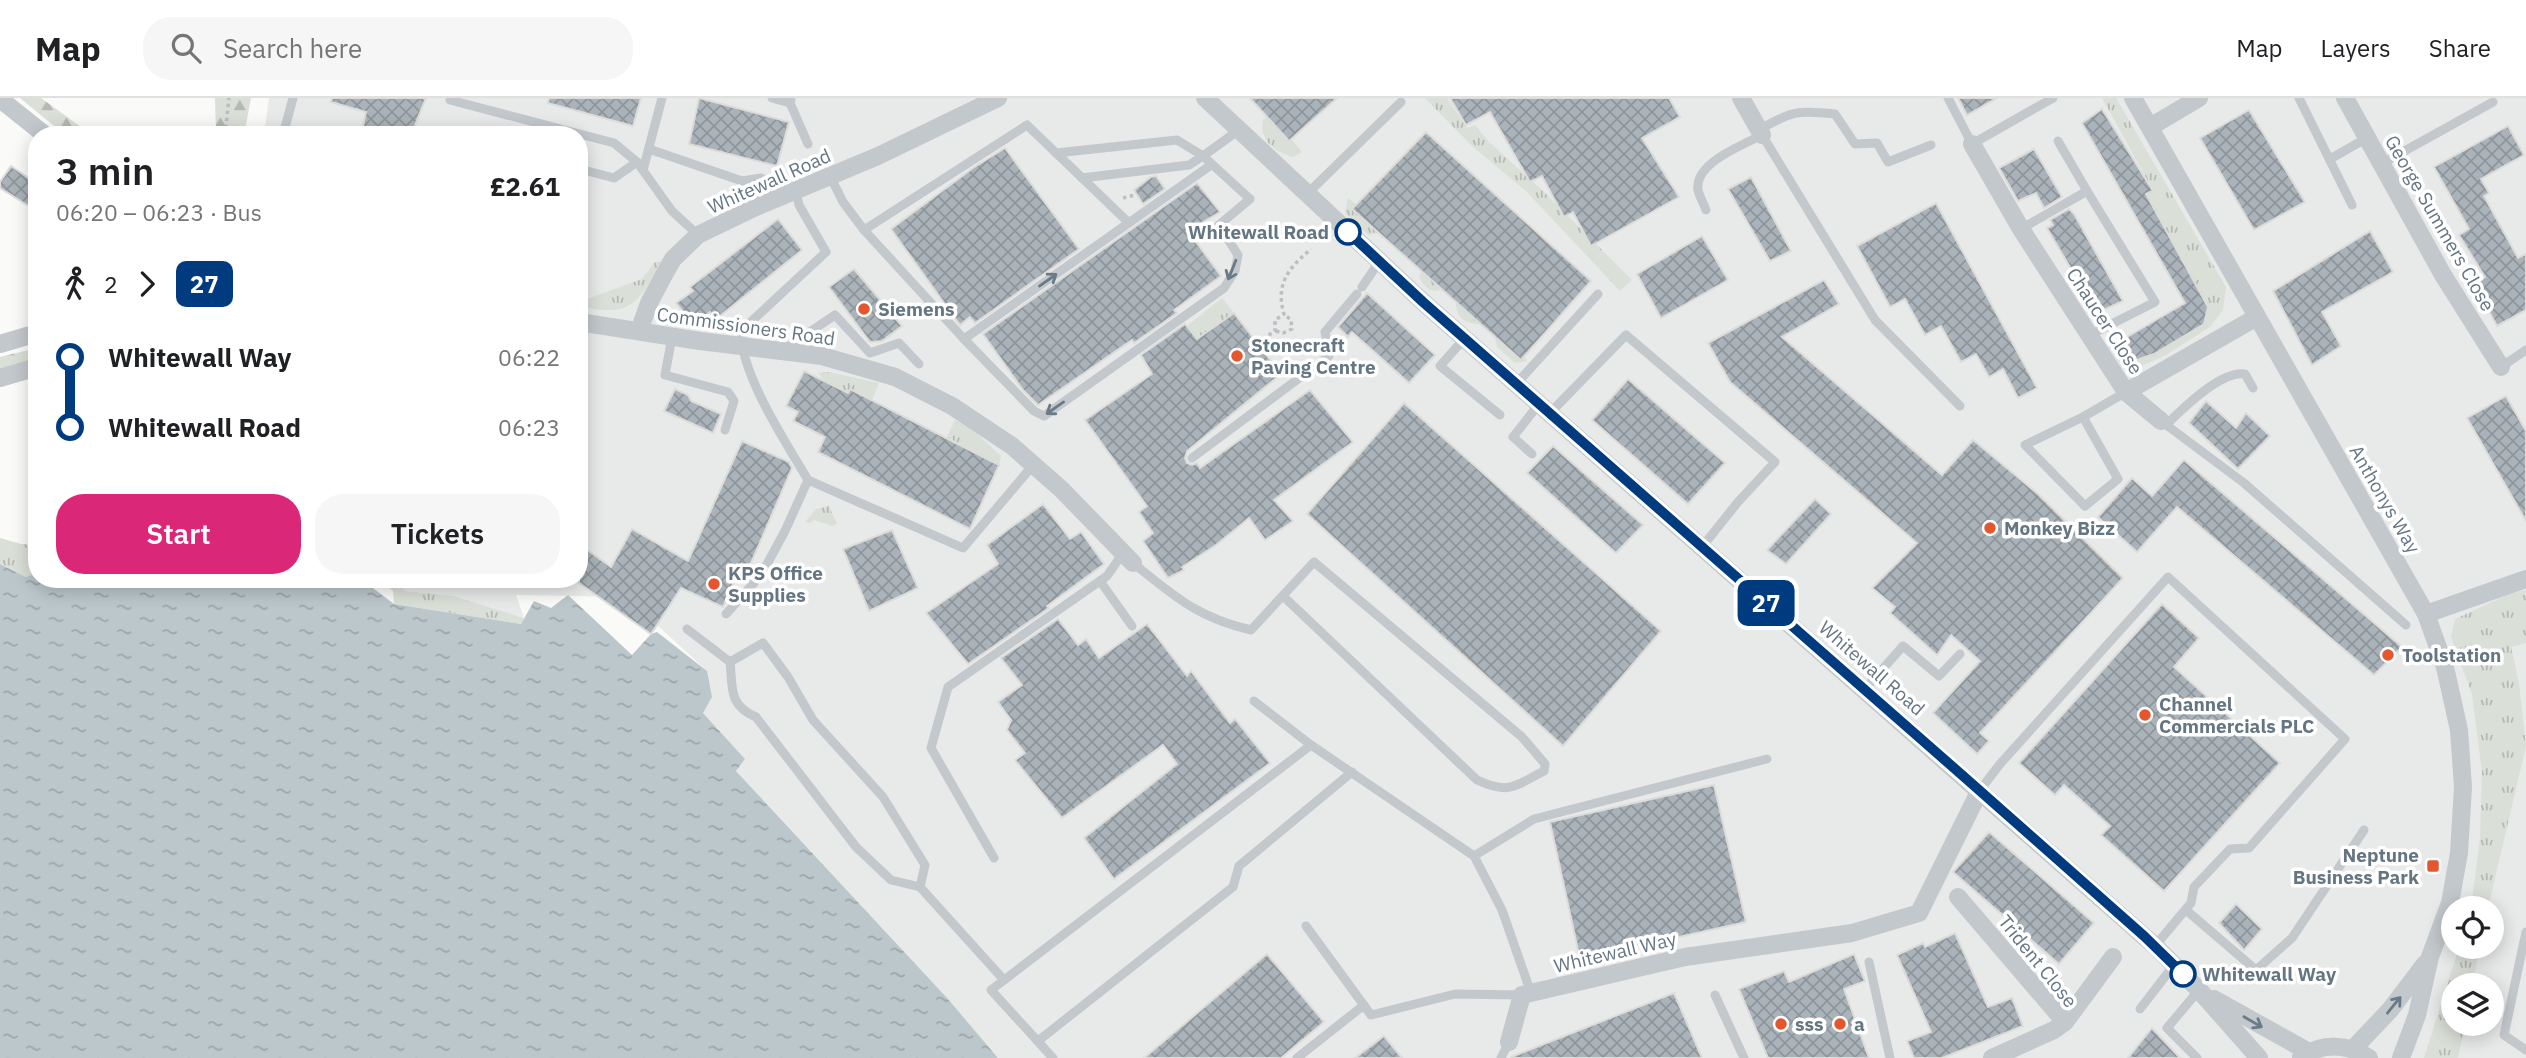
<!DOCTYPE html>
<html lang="en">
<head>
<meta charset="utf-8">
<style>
	:root { --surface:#fff; --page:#f6f6f6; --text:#202124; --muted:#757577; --line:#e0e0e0; --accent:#db2777 }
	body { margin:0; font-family:"IBM Plex Sans",sans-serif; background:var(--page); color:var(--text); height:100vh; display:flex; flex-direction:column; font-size:26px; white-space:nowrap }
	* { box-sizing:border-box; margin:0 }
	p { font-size:23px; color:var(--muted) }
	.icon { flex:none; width:38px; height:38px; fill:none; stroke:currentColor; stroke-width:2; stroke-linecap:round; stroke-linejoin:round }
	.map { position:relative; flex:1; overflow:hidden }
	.drawer { position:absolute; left:28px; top:28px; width:560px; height:462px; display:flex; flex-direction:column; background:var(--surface); border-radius:28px; box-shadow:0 4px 18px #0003 }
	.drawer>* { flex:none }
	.badge { padding:0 14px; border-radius:10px; font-size:24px; line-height:46px }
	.fabs { position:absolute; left:2441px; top:798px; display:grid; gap:14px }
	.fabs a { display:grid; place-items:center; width:63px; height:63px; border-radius:50%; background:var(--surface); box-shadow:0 4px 18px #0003; font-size:35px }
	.map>.badge { position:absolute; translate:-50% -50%; box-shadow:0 0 0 4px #fff }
	.legs { display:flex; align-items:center; gap:10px; height:77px; padding:0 28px; font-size:23px }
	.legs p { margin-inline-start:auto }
	.headline { display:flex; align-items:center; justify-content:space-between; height:119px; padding:0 28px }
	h1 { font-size:38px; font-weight:600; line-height:52px }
	.action { display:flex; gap:14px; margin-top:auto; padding:14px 28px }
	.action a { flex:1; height:80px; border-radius:28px; background:var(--accent); color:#fff; font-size:28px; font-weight:600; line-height:80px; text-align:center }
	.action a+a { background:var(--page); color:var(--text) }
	ul { padding:0 28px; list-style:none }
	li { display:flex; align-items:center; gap:24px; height:70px; font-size:26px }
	li i { display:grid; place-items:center; width:10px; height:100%; margin:0 9px; background:currentColor }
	li i::after { content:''; width:18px; height:18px; margin:-9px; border:5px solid; border-radius:50%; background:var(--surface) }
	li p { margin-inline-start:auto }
	li:first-child i { background:linear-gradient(#0000 50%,currentColor 0) }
	li:last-child i { background:linear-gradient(currentColor 50%,#0000 0) }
	header { display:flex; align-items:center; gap:42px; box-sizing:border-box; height:98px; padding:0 35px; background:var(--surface); border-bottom:2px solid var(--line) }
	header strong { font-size:33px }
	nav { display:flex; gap:38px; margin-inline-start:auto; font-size:24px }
	.search { width:490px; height:63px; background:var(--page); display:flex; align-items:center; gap:18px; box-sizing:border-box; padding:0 24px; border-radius:28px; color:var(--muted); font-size:26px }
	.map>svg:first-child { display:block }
</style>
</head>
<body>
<header>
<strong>Map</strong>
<div class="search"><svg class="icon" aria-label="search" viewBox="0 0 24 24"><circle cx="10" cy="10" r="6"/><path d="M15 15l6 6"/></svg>Search here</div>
<nav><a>Map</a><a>Layers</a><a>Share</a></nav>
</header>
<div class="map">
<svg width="2526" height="960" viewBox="0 0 2526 960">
	<defs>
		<pattern id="grass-tufts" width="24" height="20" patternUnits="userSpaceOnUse" patternTransform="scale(1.75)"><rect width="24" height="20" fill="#dadfd7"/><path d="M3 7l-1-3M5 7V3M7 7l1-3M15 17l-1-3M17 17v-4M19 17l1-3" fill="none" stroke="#b4b9b4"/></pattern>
		<pattern id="forest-firs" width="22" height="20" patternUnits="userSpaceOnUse" patternTransform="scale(1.75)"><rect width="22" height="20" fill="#dadfd7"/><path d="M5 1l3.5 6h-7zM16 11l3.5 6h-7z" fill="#b4b9b4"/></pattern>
		<pattern id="water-ripples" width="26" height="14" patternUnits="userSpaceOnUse" patternTransform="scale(1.75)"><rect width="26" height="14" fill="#bbc7cb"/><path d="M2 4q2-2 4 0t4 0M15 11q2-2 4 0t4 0" fill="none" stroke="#9ca6aa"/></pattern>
		<pattern id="building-cross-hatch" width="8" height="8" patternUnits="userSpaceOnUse" patternTransform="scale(1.75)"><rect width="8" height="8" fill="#aab3b9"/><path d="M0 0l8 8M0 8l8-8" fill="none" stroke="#8e969c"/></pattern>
	</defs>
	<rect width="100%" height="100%" fill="#fafaf8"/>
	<path fill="#e8e9e9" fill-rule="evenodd" d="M269 0H2526V960H998L948 901 736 673 745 661 703 615 707 573 627 499 516 497 524 520 454 498 406 493 392 481H579V37H264ZM2454 810H2492V849H2454ZM2454 887H2492V926H2454Z"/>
	<g fill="url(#grass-tufts)">
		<path d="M1425 0H1447L1467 30 1475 27 1489 44 1543 93 1632 182 1620 193 1526 93 1473 49Z"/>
		<path d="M2102 0H2116L2226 189 2223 212 2210 229 2166 257 2137 270 2116 268C2149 263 2176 243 2204 226L2208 209 2146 96 2153 92Z"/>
		<path d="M1267 19 1289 43 1291 41 1302 54 1293 59C1274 54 1259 42 1263 22Z"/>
		<path d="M1348 100 1357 107 1353 112 1379 135 1368 137 1345 115Z"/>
		<path d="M655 164H660C639 206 630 220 579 208V199L587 201 642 181Z"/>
		<path d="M1422 173 1441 191C1431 197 1422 187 1419 178Z"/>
		<path d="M1222 200 1234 215 1197 241 1187 228Z"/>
		<path d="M1456 204 1481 226C1466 226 1456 221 1456 204Z"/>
		<path d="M1495 239 1521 262 1524 258 1527 263 1515 265 1497 249Z"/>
		<path d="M828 274 879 285 872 302 851 291 848 295 825 283 818 275Z"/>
		<path d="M955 322 973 332 1001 358 999 367 947 339Z"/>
		<path d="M829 408 837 426 832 428 814 422 810 425 805 424 816 411Z"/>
		<path d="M0 440 21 446 37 447V475L26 479 0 466Z"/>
		<path d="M379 481H392L406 493 454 498 524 520 521 526 394 506 393 493Z"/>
		<path d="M2526 492V545L2511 549 2519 585 2526 648 2488 810H2471L2480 740 2482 674 2472 596 2451 539 2455 521 2509 496Z"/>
		<path d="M2459 849H2480L2472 887H2454V926H2465L2458 960H2424Z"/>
	</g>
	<g fill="url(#forest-firs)">
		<path d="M20 0H41L92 37H65Z"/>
		<path d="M215 0H251L244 37H216Z"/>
		<path d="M37 250V264L0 274V259Z"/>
	</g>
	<path fill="url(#water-ripples)" d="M0 466 26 479 37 475V481H248L262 484 285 481H361L394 506 521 526 534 503 551 510 568 497 632 557 651 536 657 534 707 573 712 599 703 615 745 661 736 673 948 901 998 960H0Z"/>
	<g fill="url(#building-cross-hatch)" stroke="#dcdcda" stroke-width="2">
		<path d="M332 0H426L411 37H361L366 14 331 4Z"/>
		<path d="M549 0H641L633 28 548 5Z"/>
		<path d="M699 0 789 24 777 68 689 46Z"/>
		<path d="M1250 0H1337L1289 43Z"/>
		<path d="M1450 0H1669L1680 19 1642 40 1679 99 1591 148 1573 114 1564 119 1542 78 1530 84 1490 14 1466 27Z"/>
		<path d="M1958 0H1997L1967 17Z"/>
		<path d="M2102 11 2153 93 2146 96 2208 209 2204 226 2154 256 2122 267 2110 249 2185 205 2082 25Z"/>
		<path d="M2249 12 2305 104 2254 132 2200 40Z"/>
		<path d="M2508 28 2524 57 2481 81 2489 95 2484 98 2518 160 2526 156V212L2497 228 2474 186 2485 179 2459 137 2469 131 2434 69Z"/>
		<path d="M1426 34 1591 183 1521 262 1352 111Z"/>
		<path d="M1005 50 1079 151 975 225 970 219 960 227 891 131 973 70Z"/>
		<path d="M2034 51 2062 99 2044 110 2036 95 2018 103 1999 70Z"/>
		<path d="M11 68 37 86V113L0 90V84Z"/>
		<path d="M1156 78 1165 91 1143 106 1134 92 1151 79Z"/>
		<path d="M1751 79 1791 153 1770 163 1728 91Z"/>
		<path d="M1197 85 1220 114 1188 133 1221 178 1174 212 1177 215 1134 245 1132 242 1038 307 1023 292 983 236Z"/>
		<path d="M1936 105 2037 290 2018 300 2003 271 1989 279 1976 256 1961 264 1941 228 1925 237 1905 201 1890 209 1857 148Z"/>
		<path d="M2069 111 2074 116 2123 203 2097 215 2047 130 2053 127 2050 122Z"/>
		<path d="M778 121 802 152 715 222 710 214 694 227 676 205 693 193 690 189Z"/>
		<path d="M2370 133 2393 174 2322 214 2341 248 2312 267 2273 193Z"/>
		<path d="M1702 138 1728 182 1661 220 1637 176Z"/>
		<path d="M854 171 902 228 882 243 870 244 829 189Z"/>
		<path d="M1824 182 1839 206 1782 239 1942 377 1973 342 2038 396 2123 480 1980 635 1989 643 1977 656 1933 615 1980 563 1951 537 1937 557 1890 515 1895 509 1872 490 1917 445 1730 284 1708 245Z"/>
		<path d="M1367 195 1435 257 1409 285 1352 234 1348 239 1338 229Z"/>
		<path d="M1234 215 1281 276 1187 353 1185 360 1187 365 1192 367 1197 365 1200 370 1310 292 1353 344 1274 402 1293 423 1265 442 1249 420 1216 447 1182 469 1184 472 1168 480 1143 443 1153 435 1139 414 1147 408 1085 322 1152 276 1141 257 1185 226 1197 241Z"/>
		<path d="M804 273 848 295 850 291 999 367 970 431 818 354 825 339 793 323 798 314 786 308Z"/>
		<path d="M1628 281 1725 365 1688 406 1592 322Z"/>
		<path d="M675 291 688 297 691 303 721 316 713 335 664 313Z"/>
		<path d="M2506 298 2526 333V423L2467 320Z"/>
		<path d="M2206 303 2236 330 2246 315 2270 338 2238 371 2189 325Z"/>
		<path d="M1404 305 1661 533 1563 648 1307 416Z"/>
		<path d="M742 343 789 364 792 370 748 472 740 470 723 509 681 490 651 536 579 485V459L586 451 611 469 632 431 688 463Z"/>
		<path d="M1553 348 1643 427 1616 455 1527 375Z"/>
		<path d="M2184 362 2402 549 2374 577 2177 409 2137 454 2098 419 2132 380 2152 398Z"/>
		<path d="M1815 401 1831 416 1786 466 1767 452Z"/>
		<path d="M1043 406 1070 441 1081 434 1104 466 1047 508 1049 510 968 566 926 515 998 466 987 447Z"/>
		<path d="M892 432 918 490 869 513 843 451Z"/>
		<path d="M2162 506 2199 540 2174 569 2280 665 2164 793 2101 737 2110 728 2064 687 2055 697 2019 665Z"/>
		<path d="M1058 521 1078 547 1086 541 1099 560 1147 526 1187 578 1191 573 1230 625 1235 621 1270 665 1114 781 1084 740 1177 666 1163 647 1062 720 1015 662 1025 655 1007 632 1011 622 998 604 1022 587 1001 560Z"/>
		<path d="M1714 687 1746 824 1580 861 1550 724Z"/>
		<path d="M1989 734 2094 825 2059 866 1953 774Z"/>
		<path d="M2236 806 2262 831 2244 852 2219 825Z"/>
		<path d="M1955 835 1988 909 2012 900 2023 928 1942 960H1914L1907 943 1931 934 1897 857 1923 845 1925 849Z"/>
		<path d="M1267 856 1324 924 1281 960H1144Z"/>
		<path d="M1854 856 1865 883 1844 891 1869 960H1768L1739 891 1784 873 1789 884Z"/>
		<path d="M1674 895 1702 960H1511V959Z"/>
		<path d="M2152 930 2180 960H2128Z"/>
		<path d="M1384 938 1402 960H1355Z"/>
	</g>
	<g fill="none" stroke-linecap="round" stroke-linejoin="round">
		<g stroke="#bbbfc2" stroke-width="3.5" stroke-dasharray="3.5 3.5" stroke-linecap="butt">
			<path d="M225 37 229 0"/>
			<path d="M1123 100 1135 97"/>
			<path d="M1276 233 1283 235 1292 231 1291 222 1284 216"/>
			<path d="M1257 245 1275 233V222L1284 216C1275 185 1289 170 1311 151"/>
		</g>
		<g stroke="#c3c8cc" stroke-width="9">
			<path d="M451 0 450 2 614 45 637 64 672 113 698 137"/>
			<path d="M772 0 790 5 791 2"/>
			<path d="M1948 0 1972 46 2053 0"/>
			<path d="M2299 0 2352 107"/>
			<path d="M790 5 808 46"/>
			<path d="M1759 32C1791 13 1797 12 1835 16L1855 46 1877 45 1888 64 1931 47"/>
			<path d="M283 37 293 0"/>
			<path d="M2058 43 2087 93"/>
			<path d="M649 51 742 83 761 80"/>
			<path d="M1056 55 1177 42 1203 58 1189 67 1082 80"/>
			<path d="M2330 61 2367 40"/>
			<path d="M2381 66 2493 4"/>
			<path d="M1211 67 964 241 1034 313 1044 318 1224 190 1235 173 1238 157 1219 127 1250 101 1203 58 1239 32"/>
			<path d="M580 71 614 80 637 64"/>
			<path d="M643 72 662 0"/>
			<path d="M830 78 843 104 864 132"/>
			<path d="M1307 96 1401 4"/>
			<path d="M1706 112C1704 106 1699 98 1698 92 1694 65 1743 47 1762 37L1875 222 1960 308"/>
			<path d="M2021 131 2087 93 2155 204 2088 238"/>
			<path d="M1362 189 1379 164"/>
			<path d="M672 239 665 277 728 294 734 303 725 332"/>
			<path d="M964 241 864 132 1027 27 1129 125"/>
			<path d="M1464 241 1440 268 1500 317"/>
			<path d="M783 252 835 217 870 255 899 245 919 266"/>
			<path d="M2501 269 2526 252"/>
			<path d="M1516 286 1598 196"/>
			<path d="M1549 316 1626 237 1775 364 1738 404 1702 449"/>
			<path d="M2083 319 2118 381 2085 408 2025 347 2083 319 2126 294"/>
			<path d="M2161 323 2244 385 2406 527"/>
			<path d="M2166 327C2182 311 2221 272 2245 276L2253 290"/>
			<path d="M1532 356 1513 339 1539 306"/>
			<path d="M1192 360 1329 258 1325 234 1357 196"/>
			<path d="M808 382 963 450 1034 366"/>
			<path d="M1133 465C1174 498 1198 520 1251 532L1314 464 1522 639 1545 666 1544 673C1514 688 1510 697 1477 682L1283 498"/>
			<path d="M1100 483 1132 528"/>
			<path d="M726 516 761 477 785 433 808 382C786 345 740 275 741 233L826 154 799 107 796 93"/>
			<path d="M687 531 730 564 763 545 788 579 813 622 883 699 925 767 920 789"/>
			<path d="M730 564C733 590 728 607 756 619L856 749 891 782 920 789 1004 882"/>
			<path d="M1865 591 1903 548 1939 578 1960 556"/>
			<path d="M1254 603 1311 647"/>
			<path d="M1980 692 2000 666 2168 479 2345 641 2249 750 2230 751 2194 789 2191 805 2155 848"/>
			<path d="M1474 758 1534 721 1767 661"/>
			<path d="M994 760 931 650 948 589 1107 478 1123 455"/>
			<path d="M2186 812 2256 872 2292 840 2364 732"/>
			<path d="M1306 828 1371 917 1455 896 1522 897"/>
			<path d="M2526 834 2504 937 2526 952"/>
			<path d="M1869 864 1890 960"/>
			<path d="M1715 897 1744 960"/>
			<path d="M2140 911 2174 867"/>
			<path d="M1038 943 1233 789 1239 768 1352 674"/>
			<path d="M1053 960 991 892 1311 647 1474 758 1502 812 1531 895"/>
			<path d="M1297 960 1364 907"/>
			<path d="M1501 960 1509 944"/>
			<path d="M2197 960 2167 930 2199 892"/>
		</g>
		<g stroke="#c3c8cc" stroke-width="18">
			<path d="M1205 0 1423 204 2155 848 2199 892 2259 960"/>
			<path d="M1741 0 1762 37"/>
			<path d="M2133 0 2426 516 2445 569 2459 632 2463 689 2459 755 2450 805 2430 859 2417 917 2401 960"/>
			<path d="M2345 0 2443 177 2501 269"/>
			<path d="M0 1 45 37"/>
			<path d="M2150 29 2199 0"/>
			<path d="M1972 46 2021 131 2126 294 2257 219"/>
			<path d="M579 224 700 243 822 258 895 279 952 308 1012 348 1061 391 1133 465"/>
			<path d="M639 233 649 205 665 175 673 161 698 137 756 109 878 58 998 0"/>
			<path d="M0 246 37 235"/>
			<path d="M0 280 37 269"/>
			<path d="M2126 294 2161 323"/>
			<path d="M2426 516 2526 481"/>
			<path d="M1958 799 2065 924 2054 932 1992 960"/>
			<path d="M2214 901 2309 954"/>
			<path d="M2065 924 2113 859"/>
			<path d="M1509 944 1522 897 1685 859 1852 835 1919 815 1980 692"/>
			<path d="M2353 951 2390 912 2425 866"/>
			<path d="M2301 959C2322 945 2348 945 2369 960"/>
		</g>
	</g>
	<defs><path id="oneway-shaft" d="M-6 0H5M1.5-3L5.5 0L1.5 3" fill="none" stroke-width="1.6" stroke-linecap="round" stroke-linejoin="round" transform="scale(1.75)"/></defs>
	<g stroke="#6a7a87">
		<use href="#oneway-shaft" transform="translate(1232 172) rotate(112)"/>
		<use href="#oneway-shaft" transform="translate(1048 182) rotate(-35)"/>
		<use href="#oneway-shaft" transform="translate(1055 310) rotate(145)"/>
		<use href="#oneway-shaft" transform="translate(2394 907) rotate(-51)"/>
		<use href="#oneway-shaft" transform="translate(2253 924) rotate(30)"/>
	</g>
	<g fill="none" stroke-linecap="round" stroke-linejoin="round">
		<g stroke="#fff" stroke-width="16">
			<path id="line-1" d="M1348 134 1423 204 1962 677 2144 838 2183 876"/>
		</g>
		<use href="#line-1" stroke="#003b80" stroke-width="10"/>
	</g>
	<g fill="#fff" stroke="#003b80" stroke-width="3.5">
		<circle cx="1348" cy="134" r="12"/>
		<circle cx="2183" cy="876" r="12"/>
	</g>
	<g fill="#e4572e" stroke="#fff" stroke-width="2.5">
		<circle cx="864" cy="211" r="7"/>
		<circle cx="1237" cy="258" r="7"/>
		<circle cx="1990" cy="430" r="7"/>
		<circle cx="714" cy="486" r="7"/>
		<circle cx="2388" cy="557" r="7"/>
		<circle cx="2145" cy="617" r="7"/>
		<rect x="2426" y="761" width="14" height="14" rx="3.5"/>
		<circle cx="1781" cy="926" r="7"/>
		<circle cx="1840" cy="926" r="7"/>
	</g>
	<g text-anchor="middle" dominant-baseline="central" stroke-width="7" stroke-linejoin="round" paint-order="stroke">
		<g font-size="19" fill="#657683" stroke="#fff">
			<text transform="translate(769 83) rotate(-24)">Whitewall Road</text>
			<text transform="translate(2440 125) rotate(60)">George Summers Close</text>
			<text transform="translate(2105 223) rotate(57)">Chaucer Close</text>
			<text transform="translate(746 228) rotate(8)">Commissioners Road</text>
			<text transform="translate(2385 401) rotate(60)">Anthonys Way</text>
			<text transform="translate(1872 570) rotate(41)">Whitewall Road</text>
			<text transform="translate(1615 854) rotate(-13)">Whitewall Way</text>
			<text transform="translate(2038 863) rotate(51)">Trident Close</text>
		</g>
		<g font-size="19" font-weight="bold" fill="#657683" stroke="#fff" text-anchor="end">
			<text x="1329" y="134">Whitewall Road</text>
			<text x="2202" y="876" text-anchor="start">Whitewall Way</text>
		</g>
		<g font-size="19" font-weight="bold" fill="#657683" stroke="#fff" text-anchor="start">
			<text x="878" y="211">Siemens</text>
			<text x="1251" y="247">Stonecraft<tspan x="1251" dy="22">Paving Centre</tspan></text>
			<text x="2004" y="430">Monkey Bizz</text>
			<text x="728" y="475">KPS Office<tspan x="728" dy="22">Supplies</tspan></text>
			<text x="2402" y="557">Toolstation</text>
			<text x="2159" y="606">Channel<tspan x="2159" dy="22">Commercials PLC</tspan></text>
			<text x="2419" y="757" text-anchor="end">Neptune<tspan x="2419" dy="22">Business Park</tspan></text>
			<text x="1795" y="926">sss</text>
			<text x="1854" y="926">a</text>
		</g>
	</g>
</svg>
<div class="fabs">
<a><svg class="icon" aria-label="locate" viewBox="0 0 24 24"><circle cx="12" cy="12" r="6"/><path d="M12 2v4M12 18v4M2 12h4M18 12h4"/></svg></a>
<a><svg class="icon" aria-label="layers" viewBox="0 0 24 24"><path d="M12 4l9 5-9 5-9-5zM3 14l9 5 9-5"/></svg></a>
</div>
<b class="badge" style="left:1766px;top:505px;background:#003b80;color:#fff">27</b>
<section class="drawer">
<div class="headline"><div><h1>3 min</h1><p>06:20 – 06:23 · Bus</p></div><b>£2.61</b></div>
<div class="legs"><svg class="icon" aria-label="walk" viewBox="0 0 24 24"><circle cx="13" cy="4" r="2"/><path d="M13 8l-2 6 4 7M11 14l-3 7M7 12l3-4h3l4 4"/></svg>2<svg class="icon" aria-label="forward" viewBox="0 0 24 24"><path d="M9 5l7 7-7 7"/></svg><b class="badge" style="background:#003b80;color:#fff">27</b></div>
<ul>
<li><i style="color:#003b80"></i><b>Whitewall Way</b><p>06:22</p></li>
<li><i style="color:#003b80"></i><b>Whitewall Road</b><p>06:23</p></li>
</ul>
<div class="action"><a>Start</a><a>Tickets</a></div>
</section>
</div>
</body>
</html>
